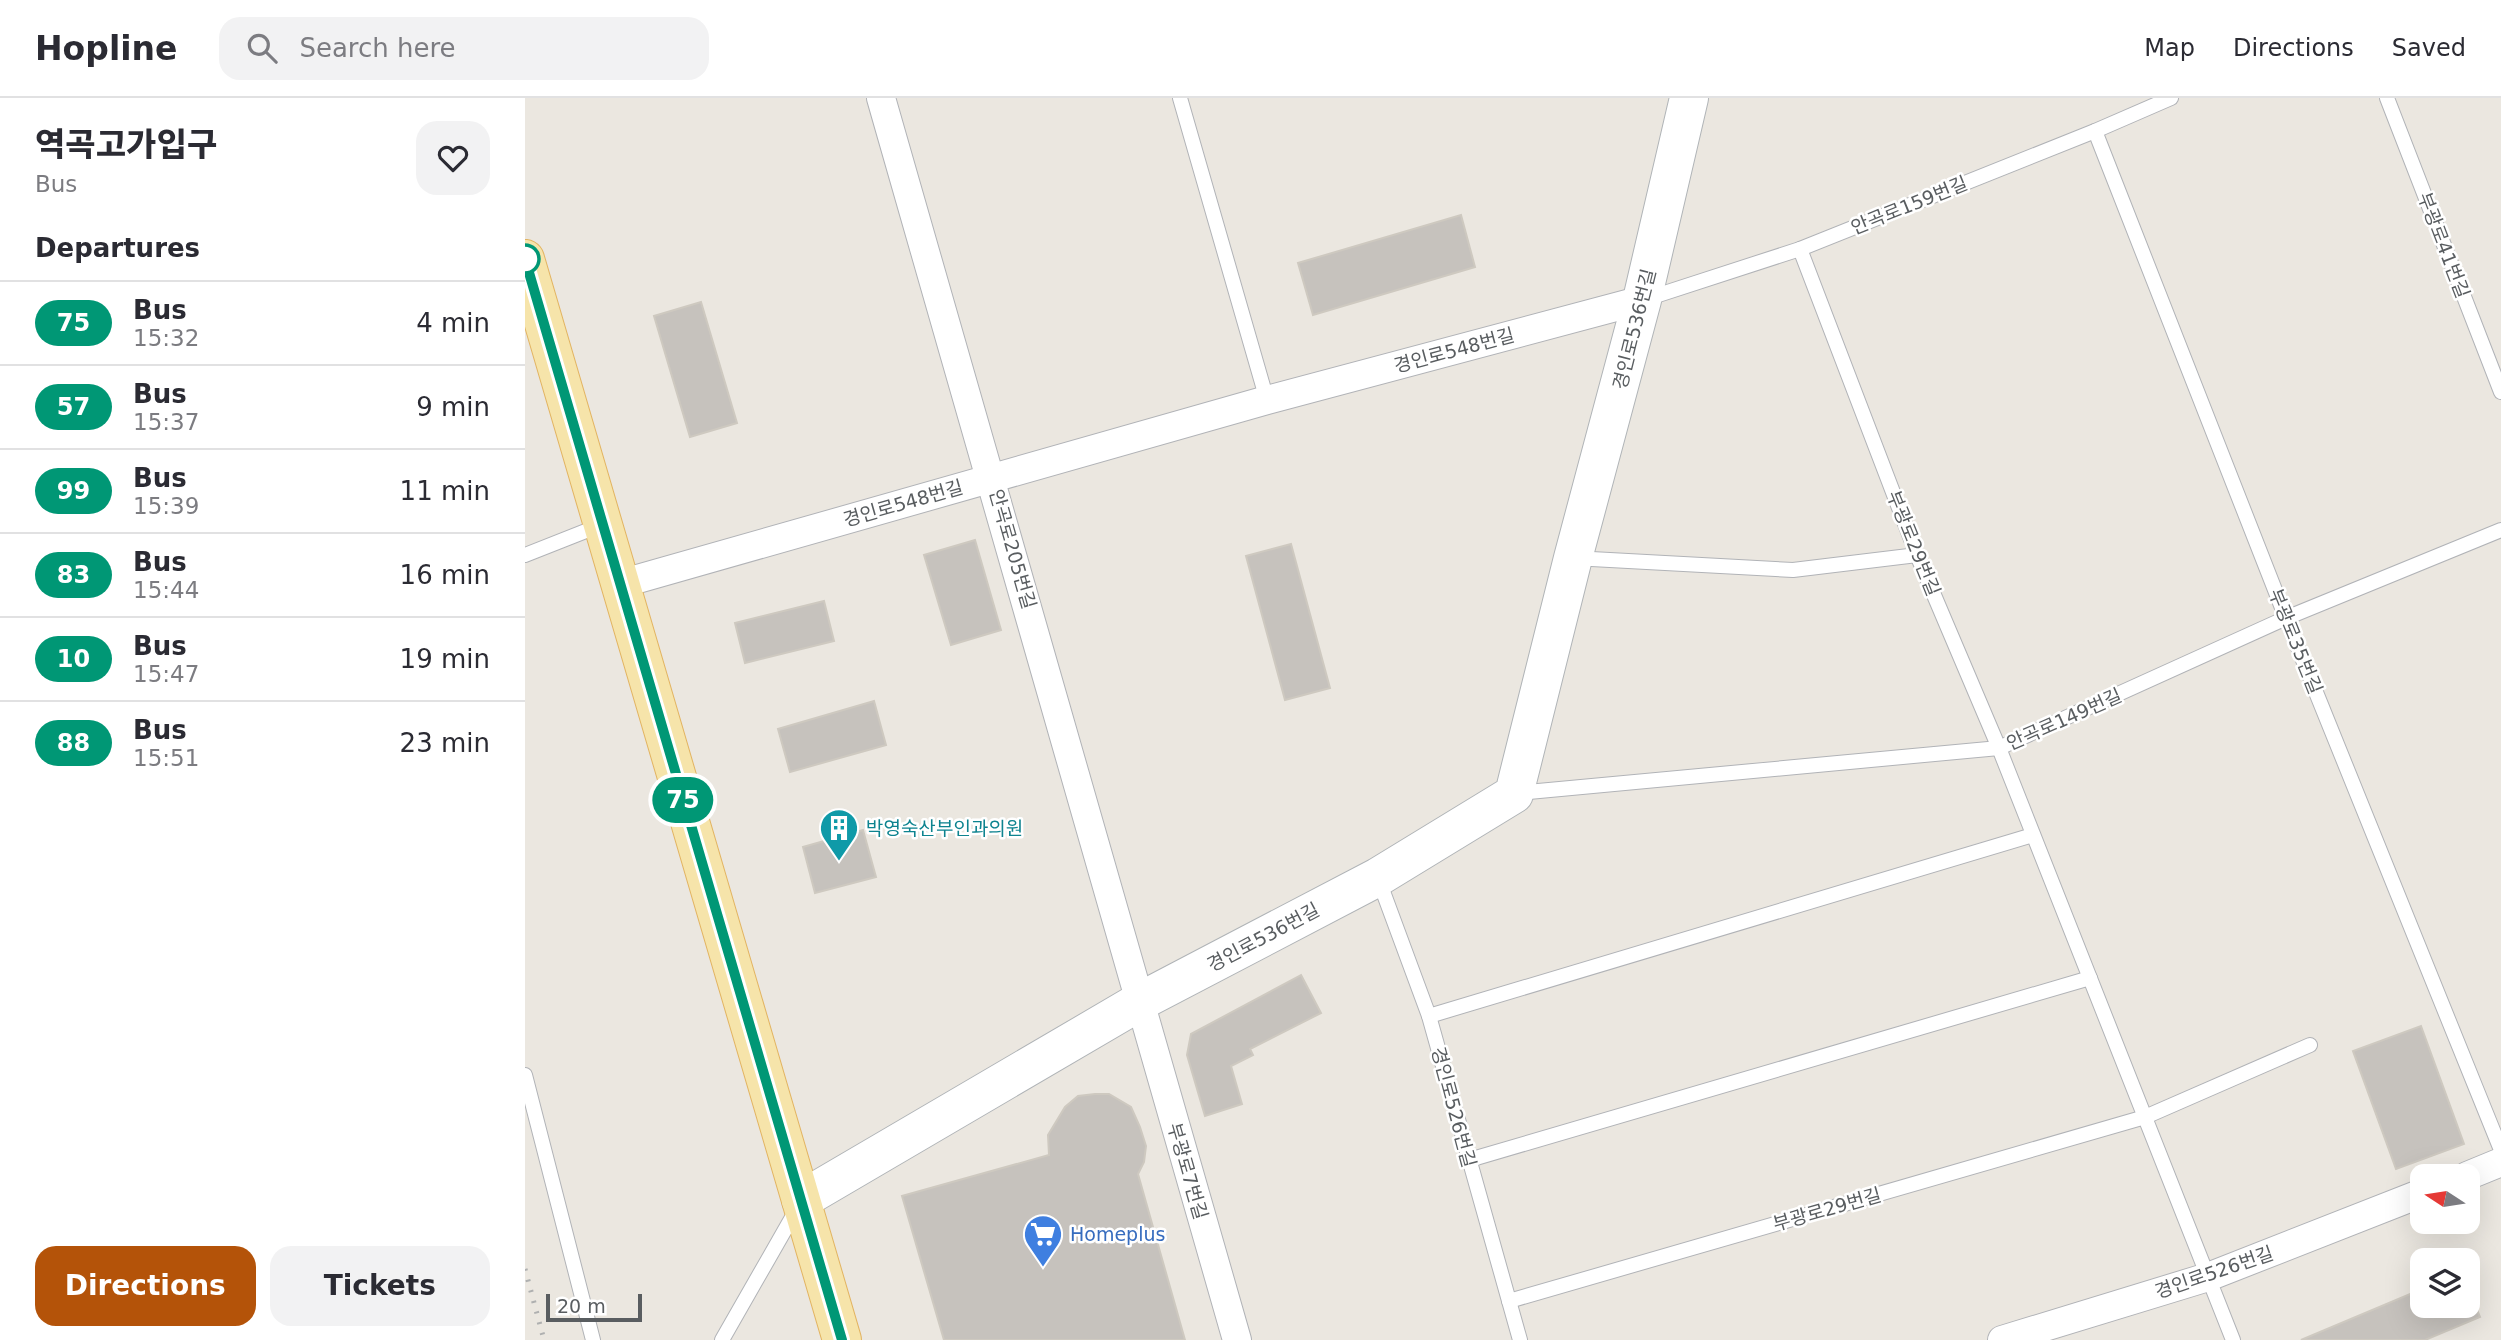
<!DOCTYPE html>
<html lang="en">
<head>
<meta charset="utf-8">
<style>
	:root { --surface:#fff; --page:#f2f2f3; --text:#2b2b33; --muted:#7c7c81; --line:#e1e1e2; --accent:#b45309 }
	body { margin:0; font-family:"DejaVu Sans","Noto Sans KR",sans-serif; background:var(--page); color:var(--text); height:100vh; display:flex; flex-direction:column; font-size:26px; white-space:nowrap }
	* { box-sizing:border-box; margin:0 }
	p { font-size:23px; color:var(--muted) }
	.icon { flex:none; width:38px; height:38px; fill:none; stroke:currentColor; stroke-width:2; stroke-linecap:round; stroke-linejoin:round }
	.map { position:relative; flex:1; overflow:hidden }
	.drawer { display:flex; flex-direction:column; background:var(--surface); width:525px }
	.drawer>* { flex:none }
	.badge { padding:0 14px; border-radius:23px; font-size:24px; line-height:46px }
	.needle { width:46px; rotate:282deg }
	.fabs { position:absolute; left:1885px; top:1066px; display:grid; gap:14px }
	.fabs a { display:grid; place-items:center; width:70px; height:70px; border-radius:14px; background:var(--surface); box-shadow:0 7px 28px #0002; font-size:35px }
	.scale { position:absolute; left:21px; bottom:18px; width:96px; box-sizing:border-box; padding-left:7px; border:4px solid #595d60; border-top:0; font-size:19px; line-height:24px; white-space:nowrap; color:#595d60; -webkit-text-stroke:5px #fff; paint-order:stroke }
	.map>.badge { position:absolute; translate:-50% -50%; box-shadow:0 0 0 4px #fff }
	h2 { padding:0 35px; font-size:26px; line-height:63px }
	.round { display:grid; place-items:center; flex:none; width:74px; height:74px; border-radius:21px; background:var(--page) }
	.headline { display:flex; align-items:center; justify-content:space-between; height:119px; padding:0 35px }
	h1 { font-size:33px; font-weight:800; line-height:52px }
	.primary-button { display:flex; gap:14px; margin-top:auto; padding:14px 35px }
	.primary-button a { flex:1; height:80px; border-radius:21px; background:var(--accent); color:#fff; font-size:28px; font-weight:800; line-height:80px; text-align:center }
	.primary-button a+a { background:var(--page); color:var(--text) }
	ul { padding:0; list-style:none }
	li { display:flex; align-items:center; gap:21px; height:84px; padding:0 35px; border-top:2px solid var(--line) }
	li div { flex:1 }
	li b { display:block; font-size:26px }
	li em { font-style:normal }
	li .badge { min-width:77px; font-weight:700; text-align:center }
	header { display:flex; align-items:center; gap:42px; box-sizing:border-box; height:98px; padding:0 35px; background:var(--surface); border-bottom:2px solid var(--line) }
	header strong { font-size:33px }
	nav { display:flex; gap:38px; margin-inline-start:auto; font-size:24px }
	.search { width:490px; height:63px; background:var(--page); display:flex; align-items:center; gap:18px; box-sizing:border-box; padding:0 24px; border-radius:21px; color:var(--muted); font-size:26px }
	main { display:flex; flex:1; min-height:0 }
	.map>svg:first-child { display:block }
</style>
</head>
<body>
<header>
<strong>Hopline</strong>
<div class="search"><svg class="icon" aria-label="search" viewBox="0 0 24 24"><circle cx="10" cy="10" r="6"/><path d="M15 15l6 6"/></svg>Search here</div>
<nav><a>Map</a><a>Directions</a><a>Saved</a></nav>
</header>
<main>
<section class="drawer">
<div class="headline"><div><h1>역곡고가입구</h1><p>Bus</p></div><a class="round"><svg class="icon" aria-label="heart" viewBox="0 0 24 24"><path d="M12 20l-8-8c-3-5 5-10 8-4 3-6 11-1 8 4z"/></svg></a></div>
<h2>Departures</h2>
<ul>
<li><span class="badge" style="background:#009775;color:#fff">75</span><div><b>Bus</b><p>15:32</p></div><em>4 min</em></li>
<li><span class="badge" style="background:#009775;color:#fff">57</span><div><b>Bus</b><p>15:37</p></div><em>9 min</em></li>
<li><span class="badge" style="background:#009775;color:#fff">99</span><div><b>Bus</b><p>15:39</p></div><em>11 min</em></li>
<li><span class="badge" style="background:#009775;color:#fff">83</span><div><b>Bus</b><p>15:44</p></div><em>16 min</em></li>
<li><span class="badge" style="background:#009775;color:#fff">10</span><div><b>Bus</b><p>15:47</p></div><em>19 min</em></li>
<li><span class="badge" style="background:#009775;color:#fff">88</span><div><b>Bus</b><p>15:51</p></div><em>23 min</em></li>
</ul>
<div class="primary-button"><a>Directions</a><a>Tickets</a></div>
</section>
<div class="map">
<svg width="1976" height="1242" viewBox="0 0 1976 1242">
	<rect width="100%" height="100%" fill="#ebe7e0"/>
	<g fill="#c6c2bd" stroke="#cec9c0" stroke-width="2">
		<path d="M936 117 950 169 788 217 773 165Z"/>
		<path d="M176 204 212 325 165 339 129 218Z"/>
		<path d="M450 442 476 532 426 547 399 457Z"/>
		<path d="M766 446 805 590 760 602 721 458Z"/>
		<path d="M299 503 309 543 220 565 210 525Z"/>
		<path d="M349 603 361 647 265 674 253 631Z"/>
		<path d="M338 732 351 779 290 795 278 749Z"/>
		<path d="M776 877 796 915 725 951 728 957 706 968 717 1006 680 1018 662 957 666 936Z"/>
		<path d="M1896 928 1939 1046 1871 1071 1828 953Z"/>
		<path d="M570 996H584L606 1009 615 1029 621 1048 619 1064 613 1076 660 1242H419L377 1098 524 1057 523 1037 540 1009 553 998Z"/>
		<path d="M1942 1188 1955 1219 1900 1242H1776L1897 1191V1208H1942Z"/>
	</g>
	<g fill="none" stroke-linecap="round" stroke-linejoin="round">
		<g stroke="#b1b3b7" stroke-width="16">
			<g id="lane">
				<path d="M655 0 742 302"/>
				<path d="M1862 0 1976 294"/>
				<path d="M1570 33 1761 520 1976 1052"/>
				<path d="M1275 151 1392 457 1474 650 1708 1242"/>
				<path d="M1121 201 1275 151 1570 33 1646 0"/>
				<path d="M0 457 76 427"/>
				<path d="M1048 460 1268 472 1392 457"/>
				<path d="M992 695 1474 650 1761 520 1976 432"/>
				<path d="M853 780 904 918 995 1242"/>
				<path d="M904 918 1508 737"/>
				<path d="M0 977 68 1242"/>
				<path d="M944 1062 1565 880"/>
				<path d="M984 1203 1620 1019 1785 947"/>
				<path d="M197 1242 273 1109"/>
			</g>
		</g>
		<g stroke="#b1b3b7" stroke-width="30">
			<g id="street">
				<path d="M356 0C477 413 592 828 712 1242"/>
				<path d="M95 486 742 302 1117 202"/>
				<path d="M1942 1078 1976 1064"/>
				<path d="M1477 1242 1683 1179 1897 1095"/>
			</g>
		</g>
		<g stroke="#b0b4b7" stroke-width="40">
			<path id="secondary" d="M276 1102 614 904 853 779 989 696 1048 460 1117 202 1164 0"/>
		</g>
		<g stroke="#e2b462" stroke-width="40">
			<path id="primary" d="M0 161 317 1242"/>
		</g>
		<use href="#lane" stroke="#fff" stroke-width="14"/>
		<use href="#street" stroke="#fff" stroke-width="28"/>
		<use href="#secondary" stroke="#fff" stroke-width="38"/>
		<use href="#primary" stroke="#f6e4aa" stroke-width="38"/>
		<path stroke="#afb0b0" stroke-width="5" stroke-dasharray="2 9" stroke-linecap="butt" d="M0 1171 19 1242"/>
	</g>
	<g fill="none" stroke-linecap="round" stroke-linejoin="round">
		<g stroke="#fff" stroke-width="16">
			<path id="line" d="M0 161 317 1242"/>
		</g>
		<use href="#line" stroke="#009775" stroke-width="10"/>
	</g>
	<defs>
		<g id="building-pin" transform="scale(2.0125)"><path d="M0 17L-7.5 6A9.5 9.5 0 1 1 7.5 6Z" fill="#0f9aa8" stroke="#fff"/><path d="M-4-6H4V6H1V3H-1V6H-4ZM-2.5-4.3h1.7v1.8h-1.7ZM.8-4.3h1.7v1.8H.8ZM-2.5-1h1.7V.8h-1.7ZM.8-1h1.7V.8H.8Z" fill="#fff"/></g>
		<g id="supermarket-pin" transform="scale(2.0125)"><path d="M0 17L-7.5 6A9.5 9.5 0 1 1 7.5 6Z" fill="#3f7fe0" stroke="#fff"/><path d="M-6-5.5h2.5l.6 2H6L4.5 2H-2.5L-4.4-4H-6ZM-1.5 3.2a1.3 1.3 0 1 0 .1 0ZM3 3.2a1.3 1.3 0 1 0 .1 0Z" fill="#fff"/></g>
	</defs>
	<g fill-rule="evenodd">
		<use href="#building-pin" x="314" y="730"/>
		<use href="#supermarket-pin" x="518" y="1136"/>
	</g>
	<circle fill="#fff" stroke="#009775" stroke-width="3.5" cx="0" cy="161" r="14"/>
	<g text-anchor="middle" dominant-baseline="central" stroke-width="5" stroke-linejoin="round" paint-order="stroke">
		<g font-size="19" fill="#595d60" stroke="#fff">
			<text transform="translate(1384 107) rotate(-22)">안곡로159번길</text>
			<text transform="translate(1919 147) rotate(69)">부광로41번길</text>
			<text transform="translate(1109 231) rotate(-76)">경인로536번길</text>
			<text transform="translate(929 252) rotate(-15)">경인로548번길</text>
			<text transform="translate(378 405) rotate(-16)">경인로548번길</text>
			<text transform="translate(1389 445) rotate(68)">부광로29번길</text>
			<text transform="translate(488 451) rotate(74)">안곡로205번길</text>
			<text transform="translate(1771 543) rotate(68)">부광로35번길</text>
			<text transform="translate(1539 621) rotate(-24)">안곡로149번길</text>
			<text transform="translate(738 839) rotate(-28)">경인로536번길</text>
			<text transform="translate(929 1009) rotate(75)">경인로526번길</text>
			<text transform="translate(663 1073) rotate(74)">부광로7번길</text>
			<text transform="translate(1302 1111) rotate(-16)">부광로29번길</text>
			<text transform="translate(1689 1174) rotate(-19)">경인로526번길</text>
		</g>
		<g font-size="19" fill="#0d838f" stroke="#fff" text-anchor="start">
			<text x="341" y="730">박영숙산부인과의원</text>
		</g>
		<g font-size="19" fill="#366cbe" stroke="#fff" text-anchor="start">
			<text x="545" y="1136">Homeplus</text>
		</g>
	</g>
</svg>
<div class="fabs">
<a><svg class="needle" viewBox="-14 -14 28 28"><path d="M0-13l5 13h-10z" fill="#e53935"/><path d="M0 13l5-13h-10z" fill="#7c7c81"/></svg></a>
<a><svg class="icon" aria-label="layers" viewBox="0 0 24 24"><path d="M12 4l9 5-9 5-9-5zM3 14l9 5 9-5"/></svg></a>
</div>
<div class="scale">20 m</div>
<b class="badge" style="left:158px;top:702px;background:#009775;color:#fff">75</b>
</div>
</main>
</body>
</html>
